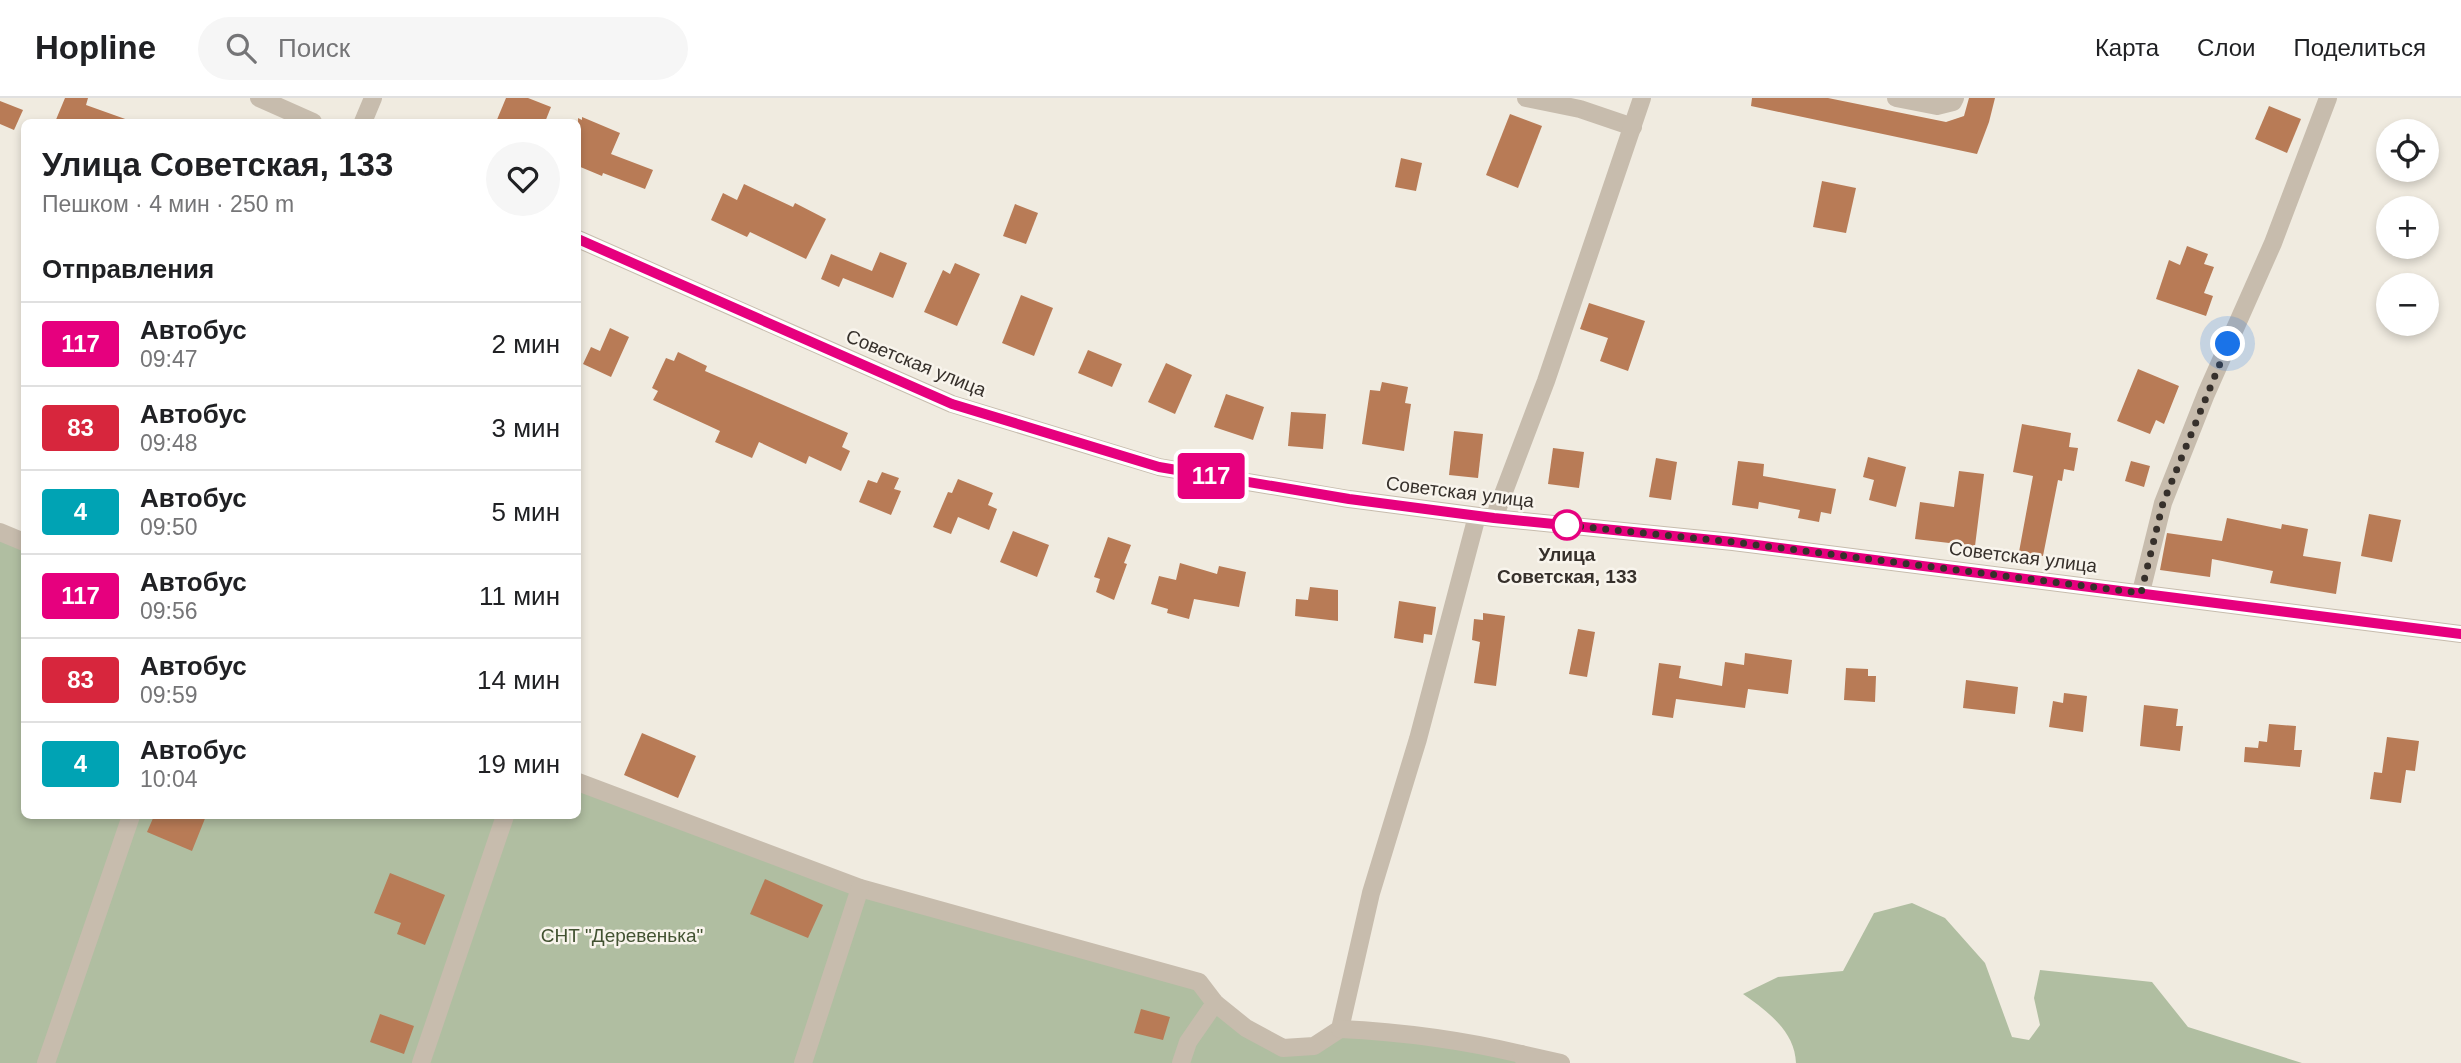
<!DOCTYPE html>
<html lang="ru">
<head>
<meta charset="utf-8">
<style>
	:root { --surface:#fff; --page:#f6f6f6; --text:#202124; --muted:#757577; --line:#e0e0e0 }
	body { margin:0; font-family:Helvetica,sans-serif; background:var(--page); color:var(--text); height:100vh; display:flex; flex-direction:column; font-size:26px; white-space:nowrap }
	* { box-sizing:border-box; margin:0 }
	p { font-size:23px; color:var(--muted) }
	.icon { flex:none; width:38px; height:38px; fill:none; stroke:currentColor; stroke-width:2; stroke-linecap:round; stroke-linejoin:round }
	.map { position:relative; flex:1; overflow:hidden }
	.details { position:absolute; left:21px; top:21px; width:560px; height:700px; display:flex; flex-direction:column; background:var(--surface); border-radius:10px; box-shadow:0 4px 10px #0003 }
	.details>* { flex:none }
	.badge { padding:0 14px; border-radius:5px; font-size:24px; line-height:46px }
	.buttons { position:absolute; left:2376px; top:21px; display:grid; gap:14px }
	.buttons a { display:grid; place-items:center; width:63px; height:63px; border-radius:50%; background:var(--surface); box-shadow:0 4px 10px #0003; font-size:35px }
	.you { position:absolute; width:35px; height:35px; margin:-18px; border:5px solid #fff; border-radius:50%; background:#1a73e8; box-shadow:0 0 0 10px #1a73e833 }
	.map>.badge { position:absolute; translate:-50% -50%; box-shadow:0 0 0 4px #fff }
	h2 { padding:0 21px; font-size:26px; line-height:63px }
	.round { display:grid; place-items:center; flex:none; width:74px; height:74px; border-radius:37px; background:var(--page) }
	.headline { display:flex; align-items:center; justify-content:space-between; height:119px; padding:0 21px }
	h1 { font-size:33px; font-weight:800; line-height:52px }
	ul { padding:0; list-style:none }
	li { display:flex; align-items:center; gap:21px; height:84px; padding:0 21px; border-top:2px solid var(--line) }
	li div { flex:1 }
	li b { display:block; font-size:26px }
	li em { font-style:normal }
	li .badge { min-width:77px; font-weight:700; text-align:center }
	header { display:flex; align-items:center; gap:42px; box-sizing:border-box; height:98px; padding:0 35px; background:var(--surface); border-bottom:2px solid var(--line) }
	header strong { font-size:33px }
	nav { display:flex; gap:38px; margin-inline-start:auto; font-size:24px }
	.search { width:490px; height:63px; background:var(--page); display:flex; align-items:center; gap:18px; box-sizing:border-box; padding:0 24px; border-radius:38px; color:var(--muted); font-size:26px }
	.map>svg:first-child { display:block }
</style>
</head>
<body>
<header>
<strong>Hopline</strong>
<div class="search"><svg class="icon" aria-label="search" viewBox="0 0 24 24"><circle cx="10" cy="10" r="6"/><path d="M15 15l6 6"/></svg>Поиск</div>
<nav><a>Карта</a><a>Слои</a><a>Поделиться</a></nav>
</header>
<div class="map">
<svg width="2461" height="965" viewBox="0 0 2461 965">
	<rect width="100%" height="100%" fill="#f0ebe0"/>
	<g fill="#b0bea1">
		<path d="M0 434 24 444V718H578V684L860 790 1199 884 1283 950 1340 931 1405 934 1526 965H0Z"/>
		<path d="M1912 805 1945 820 1985 865 2012 939 2029 942 2040 927 2034 900 2040 872 2152 884 2188 929 2302 965H1796C1795 933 1767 913 1743 896L1778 879 1843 873 1874 815Z"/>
	</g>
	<g fill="#b87b56">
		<path d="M65 0H88L86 7 128 22 127 24H55Z"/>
		<path d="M506 0H528L551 9 545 24H496Z"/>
		<path d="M1752 0H1828L1946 24 1964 18 1969 0H1995L1989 24 1977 56 1751 8Z"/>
		<path d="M0 3 23 12 14 32 0 26Z"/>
		<path d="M2269 8 2301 21 2287 55 2255 41Z"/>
		<path d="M1510 16 1542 28 1518 90 1486 77Z"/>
		<path d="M582 19 620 35 611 56 653 72 645 91 603 75 602 78 578 68V20L582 22Z"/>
		<path d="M1401 60 1422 65 1416 93 1395 89Z"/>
		<path d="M1822 83 1856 90 1846 135 1813 129Z"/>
		<path d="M744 86 793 109 795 105 826 121 806 161 750 134 747 139 711 122 723 95 737 102Z"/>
		<path d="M1015 106 1038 115 1026 146 1003 138Z"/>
		<path d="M2187 148 2208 156 2204 166 2214 169 2204 195 2213 198 2206 218 2156 201 2169 162 2180 167Z"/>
		<path d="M880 154 907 165 893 200 843 180 839 189 821 181 831 156 872 173Z"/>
		<path d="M955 165 980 176 957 228 924 214 943 172 950 176Z"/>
		<path d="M1021 197 1053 210 1034 258 1002 245Z"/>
		<path d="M1589 205 1645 223 1628 273 1600 263 1608 240 1580 231Z"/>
		<path d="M610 230 629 239 611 279 583 266 591 249 600 253Z"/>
		<path d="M1088 252 1122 266 1112 289 1078 275Z"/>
		<path d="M678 254 707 268 705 273 848 335 842 349 850 353 841 373 809 358 806 366 759 344 752 360 715 344 720 333 653 302 658 293 652 290 666 260 674 263Z"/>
		<path d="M1166 265 1192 277 1175 316 1148 304Z"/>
		<path d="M2138 271 2179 288 2164 326 2156 322 2150 336 2117 323Z"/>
		<path d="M1382 284 1408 289 1405 305 1411 306 1404 353 1362 346 1370 292 1380 293Z"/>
		<path d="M1226 296 1264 309 1253 342 1214 329Z"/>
		<path d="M1291 314 1326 316 1323 351 1288 348Z"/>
		<path d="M2022 326 2071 335 2069 349 2078 350 2074 373 2064 371 2062 383 2058 382 2043 458 2019 454 2033 378 2013 374Z"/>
		<path d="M1454 333 1483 336 1478 380 1449 377Z"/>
		<path d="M1553 350 1584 354 1579 390 1548 386Z"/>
		<path d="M1868 359 1906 369 1896 409 1869 402 1874 382 1863 379Z"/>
		<path d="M1656 360 1677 364 1671 402 1649 399Z"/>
		<path d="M1738 363 1764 366 1763 378 1836 391 1831 416 1821 414 1819 424 1798 420 1800 412 1759 404 1758 411 1732 407Z"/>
		<path d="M2131 363 2150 368 2144 389 2125 383Z"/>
		<path d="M1959 373 1984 376 1975 448 1915 441 1920 404 1954 409Z"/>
		<path d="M882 374 899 380 894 391 901 393 891 417 859 404 868 382 877 385Z"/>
		<path d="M958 381 993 395 988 407 997 411 989 432 958 419 951 436 933 429 948 394 952 395Z"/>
		<path d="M2369 416 2401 422 2392 464 2361 458Z"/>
		<path d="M2227 420 2281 431 2282 426 2308 431 2303 458 2341 464 2336 496 2270 485 2273 473 2212 461 2210 479 2160 472 2167 435 2222 443Z"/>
		<path d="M1013 433 1049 447 1037 479 1000 464Z"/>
		<path d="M1108 439 1131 447 1124 465 1127 466 1114 502 1096 494 1100 481 1094 479Z"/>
		<path d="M1180 465 1217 476 1219 468 1246 474 1239 509 1194 501 1189 521 1167 515 1168 511 1151 506 1159 478 1176 482Z"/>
		<path d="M1310 489 1338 492V523L1295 518 1296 501 1308 502Z"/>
		<path d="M1399 503 1436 509 1432 537 1424 536 1423 545 1394 540Z"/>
		<path d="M1483 515 1505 518 1496 588 1474 585 1480 544 1472 542 1474 521 1483 522Z"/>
		<path d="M1578 531 1595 534 1587 579 1569 576Z"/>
		<path d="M1745 555 1792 562 1788 596 1748 591 1745 610 1676 601 1673 620 1652 617 1659 565 1681 568 1679 580 1722 588 1725 564 1744 567Z"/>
		<path d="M1846 570 1868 571V578H1876L1875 604 1844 602Z"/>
		<path d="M1966 582 2018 589 2015 616 1963 610Z"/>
		<path d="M2064 595 2087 598 2083 634 2049 629 2053 603 2063 605Z"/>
		<path d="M2144 607 2178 611 2176 628H2183L2180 653 2140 648Z"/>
		<path d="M2269 626 2296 628 2294 652H2302L2300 669 2244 664 2245 649 2258 650 2259 643 2267 644Z"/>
		<path d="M642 635 696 658 678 700 624 677Z"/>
		<path d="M2387 639 2419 643 2415 673 2406 672 2401 705 2370 701 2374 674 2382 675Z"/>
		<path d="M154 718H206L192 753 147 734Z"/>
		<path d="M390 775 445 797 425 847 397 836 401 825 374 815Z"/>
		<path d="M765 781 823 807 808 840 750 816Z"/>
		<path d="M1141 911 1170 919 1163 942 1134 935Z"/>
		<path d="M380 916 414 928 404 956 370 944Z"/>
	</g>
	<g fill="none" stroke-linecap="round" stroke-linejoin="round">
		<g stroke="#c7bcad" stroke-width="18">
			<path d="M259 0 313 24"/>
			<path d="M1526 0 1580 11 1633 29"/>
			<path d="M1896 0 1937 8 1953 4 1955 0"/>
			<path d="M363 24 373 0"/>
			<path d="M578 141 952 306 1159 369 1349 401 1494 420 1733 444 2461 536"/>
			<path d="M1494 420 1546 283 1642 0"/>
			<path d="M0 434 24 444"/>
			<path d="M2141 494 2163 405 2206 296 2273 145 2328 0"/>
			<path d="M578 684 860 790 1199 884 1215 905 1246 930 1283 950 1314 948 1340 931 1371 795 1418 641 1477 418"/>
			<path d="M1340 931C1404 934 1458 941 1521 956L1526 965"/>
			<path d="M1521 956 1561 965"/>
			<path d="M46 965 131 718"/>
			<path d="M421 965 505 718"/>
			<path d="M803 965 860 790"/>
			<path d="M1181 965 1188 944 1215 905"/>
		</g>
	</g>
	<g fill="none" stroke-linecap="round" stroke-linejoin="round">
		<g stroke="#fff" stroke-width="16">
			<path id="line" d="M578 141 952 306 1159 369 1349 401 1494 420 1733 444 2461 536"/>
		</g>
		<use href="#line" stroke="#e6007e" stroke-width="10"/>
		<path stroke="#36302b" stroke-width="7" stroke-dasharray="0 12.6" d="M1567 427 1555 426 1733 444 2141 495 2163 405 2228 246"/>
	</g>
	<circle fill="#fff" stroke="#e6007e" stroke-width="3.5" cx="1567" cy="427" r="14"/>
	<g text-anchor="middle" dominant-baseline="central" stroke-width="5" stroke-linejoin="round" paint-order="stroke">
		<g font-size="19" fill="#36302b" stroke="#f8f4ec">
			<text transform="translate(916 265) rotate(22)">Советская улица</text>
			<text transform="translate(1460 394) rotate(7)">Советская улица</text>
			<text transform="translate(2023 459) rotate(7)">Советская улица</text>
		</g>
		<g font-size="19" font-weight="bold" fill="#36302b" stroke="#f8f4ec">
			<text x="1567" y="456">Улица<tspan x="1567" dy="22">Советская, 133</tspan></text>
		</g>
		<g font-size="19" fill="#425231" stroke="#f8f4ec">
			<text x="622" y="837">СНТ "Деревенька"</text>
		</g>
	</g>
</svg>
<div class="buttons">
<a><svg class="icon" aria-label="locate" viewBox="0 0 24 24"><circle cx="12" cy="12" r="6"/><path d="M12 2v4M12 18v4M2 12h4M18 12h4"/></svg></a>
<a>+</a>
<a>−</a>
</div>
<div class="you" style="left:2228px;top:246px"></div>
<b class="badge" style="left:1211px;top:378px;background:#e6007e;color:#fff">117</b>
<section class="details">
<div class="headline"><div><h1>Улица Советская, 133</h1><p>Пешком · 4 мин · 250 m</p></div><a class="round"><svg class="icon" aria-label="heart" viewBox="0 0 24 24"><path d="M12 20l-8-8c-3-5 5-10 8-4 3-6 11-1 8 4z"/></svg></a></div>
<h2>Отправления</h2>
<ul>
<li><span class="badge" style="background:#e6007e;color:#fff">117</span><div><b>Автобус</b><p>09:47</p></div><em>2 мин</em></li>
<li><span class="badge" style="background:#d7263d;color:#fff">83</span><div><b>Автобус</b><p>09:48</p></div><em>3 мин</em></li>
<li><span class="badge" style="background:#00a3b4;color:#fff">4</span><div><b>Автобус</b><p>09:50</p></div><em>5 мин</em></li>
<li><span class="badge" style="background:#e6007e;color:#fff">117</span><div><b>Автобус</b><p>09:56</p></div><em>11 мин</em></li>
<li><span class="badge" style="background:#d7263d;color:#fff">83</span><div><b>Автобус</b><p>09:59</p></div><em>14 мин</em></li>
<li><span class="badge" style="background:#00a3b4;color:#fff">4</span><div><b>Автобус</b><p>10:04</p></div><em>19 мин</em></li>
</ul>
</section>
</div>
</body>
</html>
